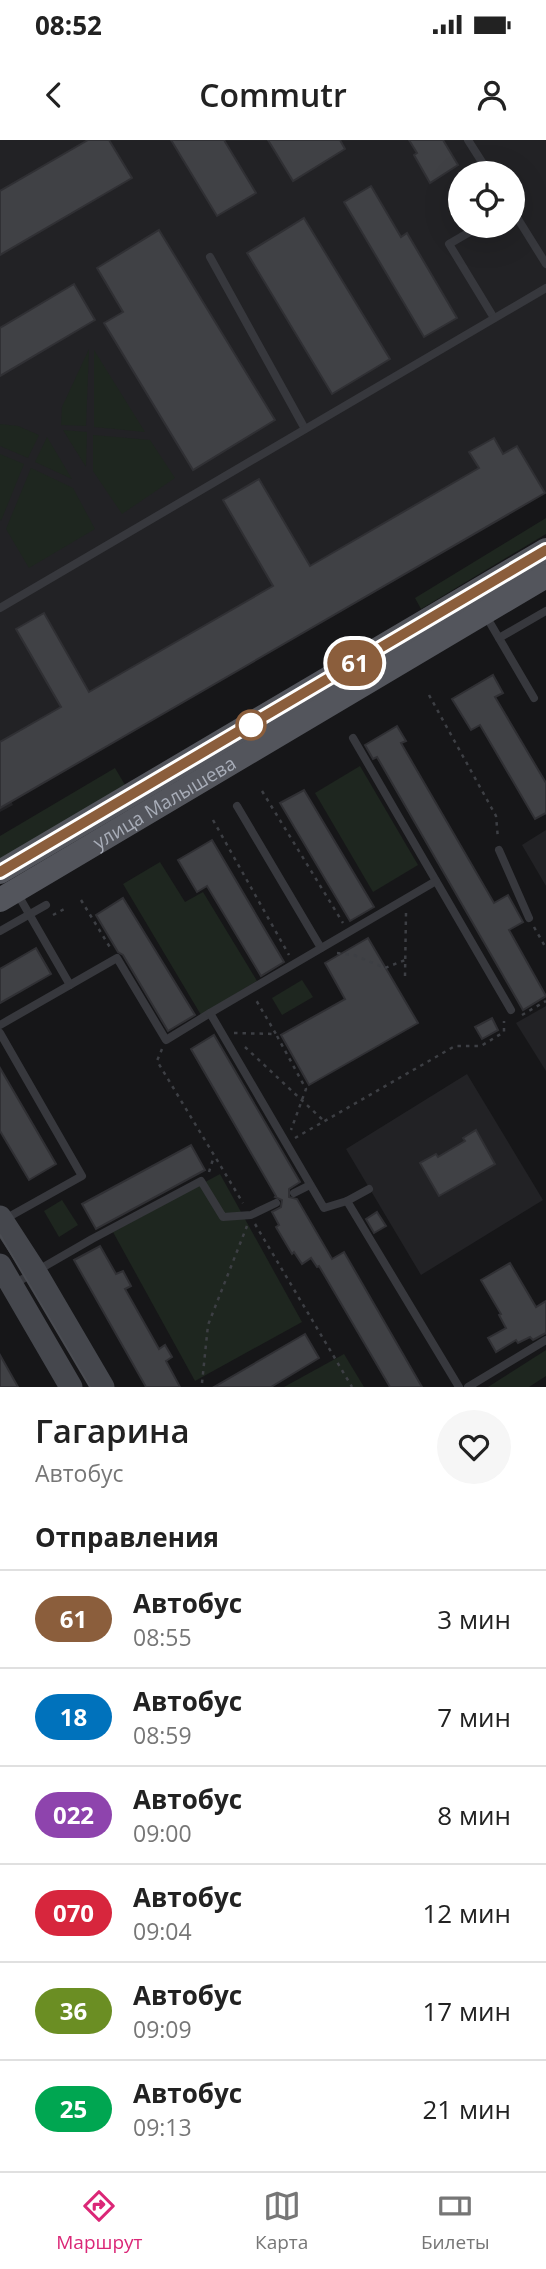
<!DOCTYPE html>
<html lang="ru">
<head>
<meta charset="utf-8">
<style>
	:root { --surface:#fff; --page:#f6f6f6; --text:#222; --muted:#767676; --line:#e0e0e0; --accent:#db2777 }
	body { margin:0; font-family:"Open Sans",sans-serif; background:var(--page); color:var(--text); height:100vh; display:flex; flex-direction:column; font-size:26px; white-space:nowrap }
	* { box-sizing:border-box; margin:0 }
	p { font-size:23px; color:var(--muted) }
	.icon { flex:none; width:38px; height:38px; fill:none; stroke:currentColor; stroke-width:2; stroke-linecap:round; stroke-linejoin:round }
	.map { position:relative; height:1247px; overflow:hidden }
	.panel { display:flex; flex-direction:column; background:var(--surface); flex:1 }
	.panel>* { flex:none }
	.badge { padding:0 14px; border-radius:23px; font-size:24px; line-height:46px }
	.tools { position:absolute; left:448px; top:21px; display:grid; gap:14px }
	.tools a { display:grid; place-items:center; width:77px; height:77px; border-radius:50%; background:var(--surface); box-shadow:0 7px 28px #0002; font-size:35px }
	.map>.badge { position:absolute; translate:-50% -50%; box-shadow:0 0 0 4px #fff }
	h2 { padding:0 35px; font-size:26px; line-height:63px }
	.round { display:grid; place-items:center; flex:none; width:74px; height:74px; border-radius:37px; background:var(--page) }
	.headline { display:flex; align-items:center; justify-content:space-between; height:119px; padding:0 35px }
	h1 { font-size:33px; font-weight:600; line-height:52px }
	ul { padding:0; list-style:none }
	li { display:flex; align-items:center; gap:21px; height:98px; padding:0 35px; border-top:2px solid var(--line) }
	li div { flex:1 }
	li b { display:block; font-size:26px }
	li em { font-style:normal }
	li .badge { min-width:77px; font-weight:700; text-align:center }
	.status { display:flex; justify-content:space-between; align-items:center; height:49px; padding:0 35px; background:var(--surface); direction:ltr }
	.status svg { height:19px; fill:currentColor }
	header { display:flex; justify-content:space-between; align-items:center; height:91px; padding:0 35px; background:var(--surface); font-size:32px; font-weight:600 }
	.dock { display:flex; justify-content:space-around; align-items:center; height:98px; border-top:2px solid var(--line); background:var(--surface); font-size:19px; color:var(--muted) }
	.dock a { display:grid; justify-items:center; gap:4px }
	.dock .selected { color:var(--accent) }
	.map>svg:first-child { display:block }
</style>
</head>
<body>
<div class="status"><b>08:52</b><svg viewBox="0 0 49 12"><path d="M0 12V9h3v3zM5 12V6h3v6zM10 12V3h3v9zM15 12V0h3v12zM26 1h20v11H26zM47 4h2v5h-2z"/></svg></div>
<header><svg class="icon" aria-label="back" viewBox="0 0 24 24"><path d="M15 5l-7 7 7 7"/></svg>Commutr<svg class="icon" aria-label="person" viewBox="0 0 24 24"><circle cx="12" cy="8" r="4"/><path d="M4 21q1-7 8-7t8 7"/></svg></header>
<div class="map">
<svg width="546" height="1247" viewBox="0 0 546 1247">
	<rect width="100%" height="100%" fill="#161618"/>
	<g fill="#222225" fill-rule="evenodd">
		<path d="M0 0H546V353L11 661 13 665 0 672ZM460 33H513V86H460Z"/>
		<path d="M546 690V746L522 705Z"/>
		<path d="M546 866V931L516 883Z"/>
		<path d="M467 934 543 1060 421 1135 346 1009Z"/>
	</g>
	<g fill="#1e261f">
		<path d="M89 209 86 286 61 285 62 267Z"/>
		<path d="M94 210 145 292 94 287Z"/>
		<path d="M0 284 18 286 39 295 28 318 0 306Z"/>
		<path d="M63 290 87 292 86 327Z"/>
		<path d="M93 295 150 300 175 338 122 374 93 331Z"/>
		<path d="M47 297 72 339 35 322Z"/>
		<path d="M0 314 24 324 1 381 0 379Z"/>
		<path d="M31 328 73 348 95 389 29 428 6 389Z"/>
		<path d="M546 378V394L421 469 415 458Z"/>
		<path d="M360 626 418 725 373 752 315 653Z"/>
		<path d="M115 628 125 645 0 719V696Z"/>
		<path d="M160 722 185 762 203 752 257 841 201 875 123 744Z"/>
		<path d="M302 840 313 857 282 875 272 858Z"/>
		<path d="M220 1034 302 1182 195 1241 113 1092Z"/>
		<path d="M62 1060 78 1085 59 1097 44 1071Z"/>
		<path d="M546 1210V1236L529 1247H488Z"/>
		<path d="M344 1214 364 1247H284Z"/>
	</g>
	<g fill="#404145" stroke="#303034" stroke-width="2">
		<path d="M88 0H109L132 38 0 115V51Z"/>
		<path d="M171 0H224L256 53 217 76Z"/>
		<path d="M268 0H340L345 9 293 41Z"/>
		<path d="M409 0H443L458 25 430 43 414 15 417 13Z"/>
		<path d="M371 46 401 97 407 93 457 178 424 197 344 62Z"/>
		<path d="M304 78 390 219 332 254 247 113Z"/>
		<path d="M159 90 275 280 193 330 104 183 123 172 97 128Z"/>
		<path d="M74 144 95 180 0 236V188Z"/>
		<path d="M494 298 503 314 517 306 545 353 0 668V602L61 567 16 489 44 473 89 552 273 446 223 360 259 339 310 426 479 328 469 312Z"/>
		<path d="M493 535 503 553 495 557 546 643V673L535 679 480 585 471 590 452 559Z"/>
		<path d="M397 586 406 601 401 603 494 763 508 755 523 782 509 790 546 856 523 870 377 617 373 619 365 605Z"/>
		<path d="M304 650 374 767 350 781 280 663Z"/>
		<path d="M212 700 284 822 261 836 207 746 197 752 178 720Z"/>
		<path d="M123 758 195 875 168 891 123 815 118 812 96 775Z"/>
		<path d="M368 798 418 883 309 945 281 895 345 859 325 823Z"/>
		<path d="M36 808 51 834 0 863V829Z"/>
		<path d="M492 878 498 890 482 899 475 887Z"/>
		<path d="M214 895 300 1042 289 1049V1057L297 1059 332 1119 344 1112 422 1247H390L319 1126 317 1127 311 1118 302 1124 294 1112 292 1114 276 1087 279 1085 272 1072 281 1067 282 1060 275 1057 276 1056 191 909Z"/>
		<path d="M0 928 56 1024 29 1040 0 991Z"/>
		<path d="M476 990 495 1024 439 1056 420 1023 436 1014 438 1017 465 1001 463 998Z"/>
		<path d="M191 1005 205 1030 96 1089 82 1064Z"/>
		<path d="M377 1072 386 1086 374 1093 366 1079Z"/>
		<path d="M100 1106 116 1134 123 1131 131 1146 125 1149 159 1209 165 1205 172 1217 166 1221 180 1247H146L74 1120Z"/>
		<path d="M510 1123 536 1167 546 1161V1193L533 1200 530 1197 518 1203 516 1200 496 1212 488 1198 506 1188 499 1175 501 1174 481 1140Z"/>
		<path d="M305 1194 319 1218 271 1247H214Z"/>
		<path d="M0 1215 18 1247H0Z"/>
	</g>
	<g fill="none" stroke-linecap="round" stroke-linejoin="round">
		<g stroke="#3d3f44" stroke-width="2.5" stroke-dasharray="3.5 5" stroke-linecap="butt">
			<path d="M429 555 496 676 498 699"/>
			<path d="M262 651 343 783"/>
			<path d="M213 680 289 815"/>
			<path d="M81 760 111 809"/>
			<path d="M53 775 68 767"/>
			<path d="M534 787 546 808"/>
			<path d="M337 813 354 815 385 828 405 820"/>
			<path d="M405 836 406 773"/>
			<path d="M522 875 546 861"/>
			<path d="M234 893 276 894 256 860"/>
			<path d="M277 896 306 949 291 990"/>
			<path d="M245 907 324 981"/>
			<path d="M162 909 157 921 243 1063"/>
			<path d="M295 998 455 906H481L504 892V881"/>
			<path d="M209 1032 214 1016"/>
			<path d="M255 1084 352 1247"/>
			<path d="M202 1243 208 1185 247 1086"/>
		</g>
		<g stroke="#37383d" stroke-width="8">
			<path d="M468 0 489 33"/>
			<path d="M513 71 546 124"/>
			<path d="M480 86 449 104 494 178"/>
			<path d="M210 117 305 289"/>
			<path d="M0 468 546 148"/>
			<path d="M486 476 534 558"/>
			<path d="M499 498 546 471"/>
			<path d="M353 598 511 870"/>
			<path d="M237 666 321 808"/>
			<path d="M499 710 529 778"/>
			<path d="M17 753 70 845"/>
			<path d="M0 791 46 765"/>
			<path d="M0 885 117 818 166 900 210 873"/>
			<path d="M0 893 82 1036 5 1079"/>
			<path d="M369 1049 347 1061 324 1068 210 873 436 741"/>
			<path d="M294 1053 310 1045"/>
			<path d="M347 1061 459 1247"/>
			<path d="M14 1144 92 1099 201 1041 223 1077 251 1075 276 1063"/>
			<path d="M468 1247 546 1200"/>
		</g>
		<g stroke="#45474d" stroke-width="23">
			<path d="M0 1077 35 1131 103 1247"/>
			<path d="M0 1125 71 1247"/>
		</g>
		<g stroke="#53555c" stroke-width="24">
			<path d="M0 732 546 410"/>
			<path id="s1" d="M0 760 546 436"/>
		</g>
		<path stroke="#4a4c52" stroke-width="2" d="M0 1095 90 1247"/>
	</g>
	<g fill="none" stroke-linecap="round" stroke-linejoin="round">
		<g stroke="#fff" stroke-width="16">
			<path id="line" d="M0 732 546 410"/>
		</g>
		<use href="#line" stroke="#8b5e3c" stroke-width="10"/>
	</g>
	<circle fill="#fff" stroke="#8b5e3c" stroke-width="3.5" cx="251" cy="585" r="14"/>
	<g text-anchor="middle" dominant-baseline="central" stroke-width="5" stroke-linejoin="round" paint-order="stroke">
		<g font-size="19" fill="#a8adb8" stroke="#111113">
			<text stroke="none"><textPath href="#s1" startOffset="191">улица Малышева</textPath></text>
		</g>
	</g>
</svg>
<div class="tools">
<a><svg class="icon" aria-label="locate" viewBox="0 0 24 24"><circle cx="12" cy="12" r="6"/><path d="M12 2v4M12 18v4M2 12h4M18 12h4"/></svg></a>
</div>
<b class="badge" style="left:355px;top:523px;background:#8b5e3c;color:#fff">61</b>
</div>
<section class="panel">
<div class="headline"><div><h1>Гагарина</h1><p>Автобус</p></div><a class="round"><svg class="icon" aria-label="heart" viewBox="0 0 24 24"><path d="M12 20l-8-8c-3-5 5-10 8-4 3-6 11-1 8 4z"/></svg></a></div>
<h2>Отправления</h2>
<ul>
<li><span class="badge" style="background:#8b5e3c;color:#fff">61</span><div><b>Автобус</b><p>08:55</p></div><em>3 мин</em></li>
<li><span class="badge" style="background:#0072bc;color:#fff">18</span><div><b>Автобус</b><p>08:59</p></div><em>7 мин</em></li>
<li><span class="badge" style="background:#8e44ad;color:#fff">022</span><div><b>Автобус</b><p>09:00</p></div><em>8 мин</em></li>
<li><span class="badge" style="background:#d7263d;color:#fff">070</span><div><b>Автобус</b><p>09:04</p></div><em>12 мин</em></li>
<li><span class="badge" style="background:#6b8e23;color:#fff">36</span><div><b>Автобус</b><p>09:09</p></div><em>17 мин</em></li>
<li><span class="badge" style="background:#00a651;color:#fff">25</span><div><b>Автобус</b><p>09:13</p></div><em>21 мин</em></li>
</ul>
</section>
<nav class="dock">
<a class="selected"><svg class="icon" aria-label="directions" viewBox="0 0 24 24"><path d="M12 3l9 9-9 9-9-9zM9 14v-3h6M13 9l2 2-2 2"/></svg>Маршрут</a>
<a><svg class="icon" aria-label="map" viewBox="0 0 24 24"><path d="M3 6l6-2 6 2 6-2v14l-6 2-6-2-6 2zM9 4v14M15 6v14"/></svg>Карта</a>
<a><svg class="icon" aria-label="tickets" viewBox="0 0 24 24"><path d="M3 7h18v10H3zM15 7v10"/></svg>Билеты</a>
</nav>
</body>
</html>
